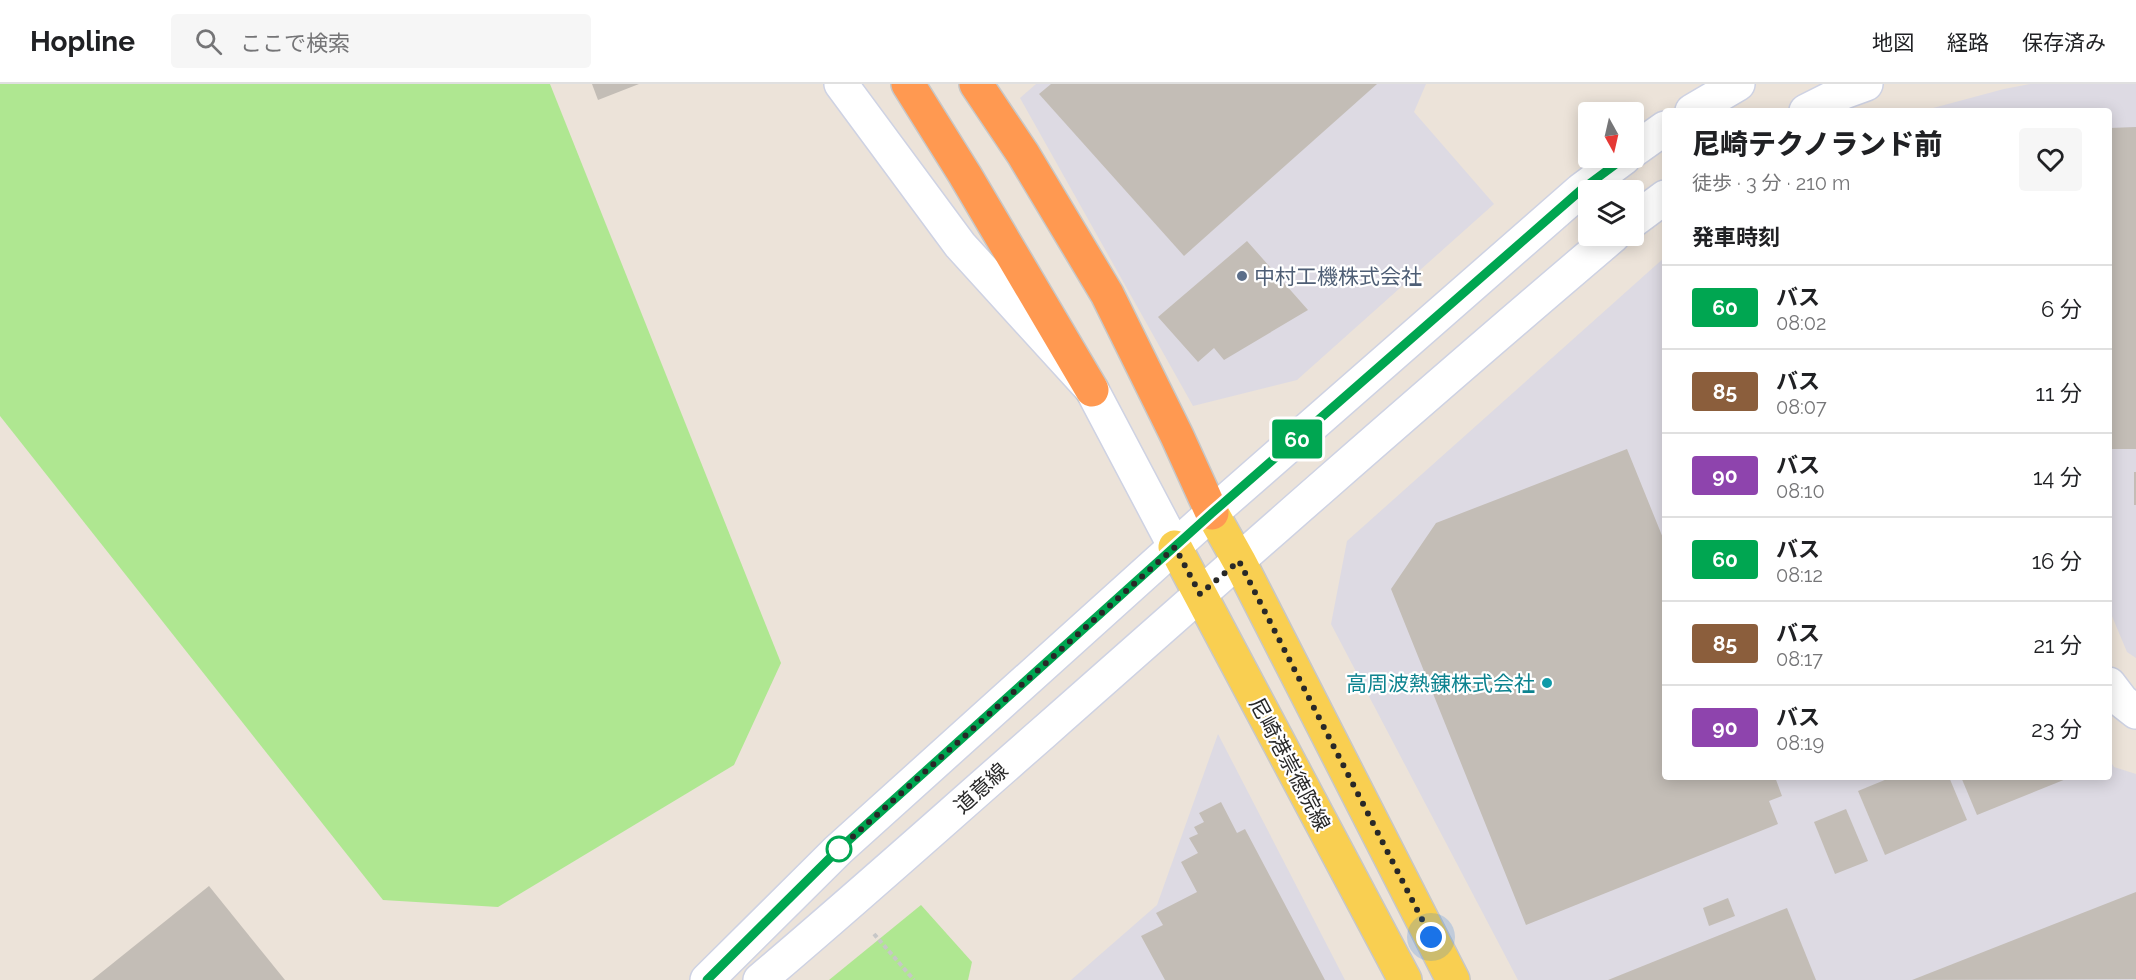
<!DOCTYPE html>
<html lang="ja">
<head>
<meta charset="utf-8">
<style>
	:root { --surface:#fff; --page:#f6f6f6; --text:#202124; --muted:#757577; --line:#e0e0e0 }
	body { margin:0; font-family:Raleway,"Noto Sans JP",sans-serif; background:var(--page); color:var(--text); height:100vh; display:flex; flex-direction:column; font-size:22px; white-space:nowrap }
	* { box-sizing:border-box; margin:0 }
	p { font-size:20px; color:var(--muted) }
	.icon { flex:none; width:33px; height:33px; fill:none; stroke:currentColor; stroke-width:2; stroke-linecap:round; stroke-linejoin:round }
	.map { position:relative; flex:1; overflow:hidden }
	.sheet { position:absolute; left:1662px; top:24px; width:450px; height:672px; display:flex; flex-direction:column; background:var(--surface); border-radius:6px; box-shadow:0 3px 15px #0003 }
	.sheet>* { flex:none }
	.badge { padding:0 12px; border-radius:4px; font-size:21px; line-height:39px }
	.needle { width:39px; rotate:172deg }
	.buttons { position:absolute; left:1578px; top:18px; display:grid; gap:12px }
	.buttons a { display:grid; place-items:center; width:66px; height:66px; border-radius:6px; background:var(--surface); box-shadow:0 3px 15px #0003; font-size:30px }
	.you { position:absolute; width:30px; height:30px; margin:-15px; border:4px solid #fff; border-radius:50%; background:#1a73e8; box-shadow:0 0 0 9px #1a73e833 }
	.map>.badge { position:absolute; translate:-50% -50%; box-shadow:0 0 0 3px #fff }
	h2 { padding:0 30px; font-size:22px; line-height:54px }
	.round { display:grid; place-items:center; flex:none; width:63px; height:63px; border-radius:6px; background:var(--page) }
	.head { display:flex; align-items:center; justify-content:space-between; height:102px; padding:0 30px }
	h1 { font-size:28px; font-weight:800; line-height:45px }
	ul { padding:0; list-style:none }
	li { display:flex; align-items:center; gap:18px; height:84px; padding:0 30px; border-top:2px solid var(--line) }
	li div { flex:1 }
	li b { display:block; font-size:22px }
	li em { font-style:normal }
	li .badge { min-width:66px; font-weight:700; text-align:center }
	header { display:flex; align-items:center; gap:36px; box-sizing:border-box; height:84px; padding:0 30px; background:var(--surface); border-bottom:2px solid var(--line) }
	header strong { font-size:28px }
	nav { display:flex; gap:33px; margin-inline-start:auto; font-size:21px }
	.search { width:420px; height:54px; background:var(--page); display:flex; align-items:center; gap:15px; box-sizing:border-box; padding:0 21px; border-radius:6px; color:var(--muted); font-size:22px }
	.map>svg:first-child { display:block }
</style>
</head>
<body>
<header>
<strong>Hopline</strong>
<div class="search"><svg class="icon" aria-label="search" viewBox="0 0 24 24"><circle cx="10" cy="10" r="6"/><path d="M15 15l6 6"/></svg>ここで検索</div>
<nav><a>地図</a><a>経路</a><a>保存済み</a></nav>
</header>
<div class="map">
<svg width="2136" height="896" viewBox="0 0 2136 896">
	<rect width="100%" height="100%" fill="#ece3d9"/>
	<g fill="#dddae3">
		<path d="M1036 0H1426L1414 28 1494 120 1297 296 1193 322 1020 14Z"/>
		<path d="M2030 0H2136V574L2127 568 2109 525V27H1932L1933 24 2004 5Z"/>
		<path d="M1665 173V693H2109V675L2114 683 2136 690V896H1518L1331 540 1347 457Z"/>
		<path d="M1218 650 1345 896H1071L1157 821Z"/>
	</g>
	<g fill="#afe791">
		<path d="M0 0H550L781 579 734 681 498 823 383 816 0 332Z"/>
		<path d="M921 821 972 878 968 896H829Z"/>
	</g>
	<g fill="#c3bdb6">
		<path d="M592 0H639L598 16Z"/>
		<path d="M1051 0H1377L1184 172 1039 10Z"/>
		<path d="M2136 43V365H2109V44Z"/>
		<path d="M1247 157 1308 226 1224 276 1214 264 1198 278 1158 233Z"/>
		<path d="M1627 365 1665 459V693H1775L1782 712 1769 717 1778 740 1526 841 1391 505 1436 439Z"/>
		<rect x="2134" y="388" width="2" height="33"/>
		<path d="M1892 693H1949L1967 736 1885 771 1858 707Z"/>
		<path d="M1961 693H2071L1977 731Z"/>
		<path d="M1221 718 1237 749 1245 745 1325 896H1165L1141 852 1163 841 1156 829 1197 808 1181 778 1198 769 1189 754 1198 750 1194 743 1204 738 1199 729Z"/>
		<path d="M1846 725 1868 777 1835 790 1814 738Z"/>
		<path d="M209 802 285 896H92Z"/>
		<path d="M2136 808V895L1912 896Z"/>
		<path d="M1728 814 1735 832 1709 842 1703 824Z"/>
		<path d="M1787 824 1816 896H1608Z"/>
	</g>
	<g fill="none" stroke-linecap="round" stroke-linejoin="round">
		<g stroke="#ced2e3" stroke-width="36">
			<g id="minor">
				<path d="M841 0 960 161 1092 306 1175 463"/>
				<path d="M1692 27 1738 0"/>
				<path d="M1806 27 1844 8 1866 0"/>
				<path d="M1634 66 1665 44"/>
				<path d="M1634 136 1665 113"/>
				<path d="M2109 600 2122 617 2136 628"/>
				<path d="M707 896 838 766 1212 429 1581 106 1624 74"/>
				<path d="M760 896C856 815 948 732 1043 649 1232 482 1421 315 1613 152"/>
			</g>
		</g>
		<g stroke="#c7c7c7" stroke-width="36">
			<g id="major">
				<path d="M1212 429 1239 477 1453 896"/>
				<path d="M1175 463 1405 896"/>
			</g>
		</g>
		<g stroke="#c7c7c7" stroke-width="36">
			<g id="highway">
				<path d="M908 0 965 91 1092 306"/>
				<path d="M976 0 1023 70 1107 210 1177 352 1212 429"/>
			</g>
		</g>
		<path stroke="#c7c7c7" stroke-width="4" stroke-dasharray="4.5 3" stroke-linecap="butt" d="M874 850 914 896"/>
		<use href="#minor" stroke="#fff" stroke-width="33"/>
		<use href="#major" stroke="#f9cf51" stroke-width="33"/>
		<use href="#highway" stroke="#ff9951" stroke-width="33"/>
	</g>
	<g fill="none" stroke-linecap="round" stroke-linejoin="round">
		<g stroke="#fff" stroke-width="14">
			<path id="line" d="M707 896 838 766 1212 429 1581 106 1624 74"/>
		</g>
		<use href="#line" stroke="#00a651" stroke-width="9"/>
		<path stroke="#282828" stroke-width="6" stroke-dasharray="0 10.8" d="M839 765 838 766 1175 463 1200 510 1239 477 1431 853"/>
	</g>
	<circle fill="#5c6f8a" stroke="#fff" stroke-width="2" cx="1242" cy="192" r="6"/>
	<circle fill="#0f9aa8" stroke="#fff" stroke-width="2" cx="1547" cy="599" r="6"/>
	<circle fill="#fff" stroke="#00a651" stroke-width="3" cx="839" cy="765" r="12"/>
	<g text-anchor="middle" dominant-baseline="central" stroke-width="4.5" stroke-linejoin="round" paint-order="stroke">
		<g font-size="21" fill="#4e5e75" stroke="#fff" text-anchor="start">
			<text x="1254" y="192">中村工機株式会社</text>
		</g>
		<g font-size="21" fill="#0d838f" stroke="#fff" text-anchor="end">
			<text x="1535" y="599">高周波熱錬株式会社</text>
		</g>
		<g font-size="21" fill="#282828" stroke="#fff">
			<text transform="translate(1290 680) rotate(62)">尼崎港崇徳院線</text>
			<text transform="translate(981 704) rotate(-42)">道意線</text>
		</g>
	</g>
</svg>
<div class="buttons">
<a><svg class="needle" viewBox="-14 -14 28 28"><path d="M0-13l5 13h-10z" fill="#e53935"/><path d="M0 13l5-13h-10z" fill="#757577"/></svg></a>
<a><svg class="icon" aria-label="layers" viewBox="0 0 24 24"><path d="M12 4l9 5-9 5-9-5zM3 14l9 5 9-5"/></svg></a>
</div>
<div class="you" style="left:1431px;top:853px"></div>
<b class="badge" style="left:1297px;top:355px;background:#00a651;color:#fff">60</b>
<section class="sheet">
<div class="head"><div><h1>尼崎テクノランド前</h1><p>徒歩 · 3 分 · 210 m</p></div><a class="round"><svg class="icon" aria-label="heart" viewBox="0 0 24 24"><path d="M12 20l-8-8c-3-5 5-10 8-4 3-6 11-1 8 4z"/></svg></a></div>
<h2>発車時刻</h2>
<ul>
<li><span class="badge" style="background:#00a651;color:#fff">60</span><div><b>バス</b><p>08:02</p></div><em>6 分</em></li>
<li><span class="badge" style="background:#8b5e3c;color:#fff">85</span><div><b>バス</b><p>08:07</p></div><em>11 分</em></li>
<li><span class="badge" style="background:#8e44ad;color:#fff">90</span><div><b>バス</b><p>08:10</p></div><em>14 分</em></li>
<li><span class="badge" style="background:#00a651;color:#fff">60</span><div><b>バス</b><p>08:12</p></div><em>16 分</em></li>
<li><span class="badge" style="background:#8b5e3c;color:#fff">85</span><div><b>バス</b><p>08:17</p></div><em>21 分</em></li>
<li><span class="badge" style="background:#8e44ad;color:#fff">90</span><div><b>バス</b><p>08:19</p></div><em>23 分</em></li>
</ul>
</section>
</div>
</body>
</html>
